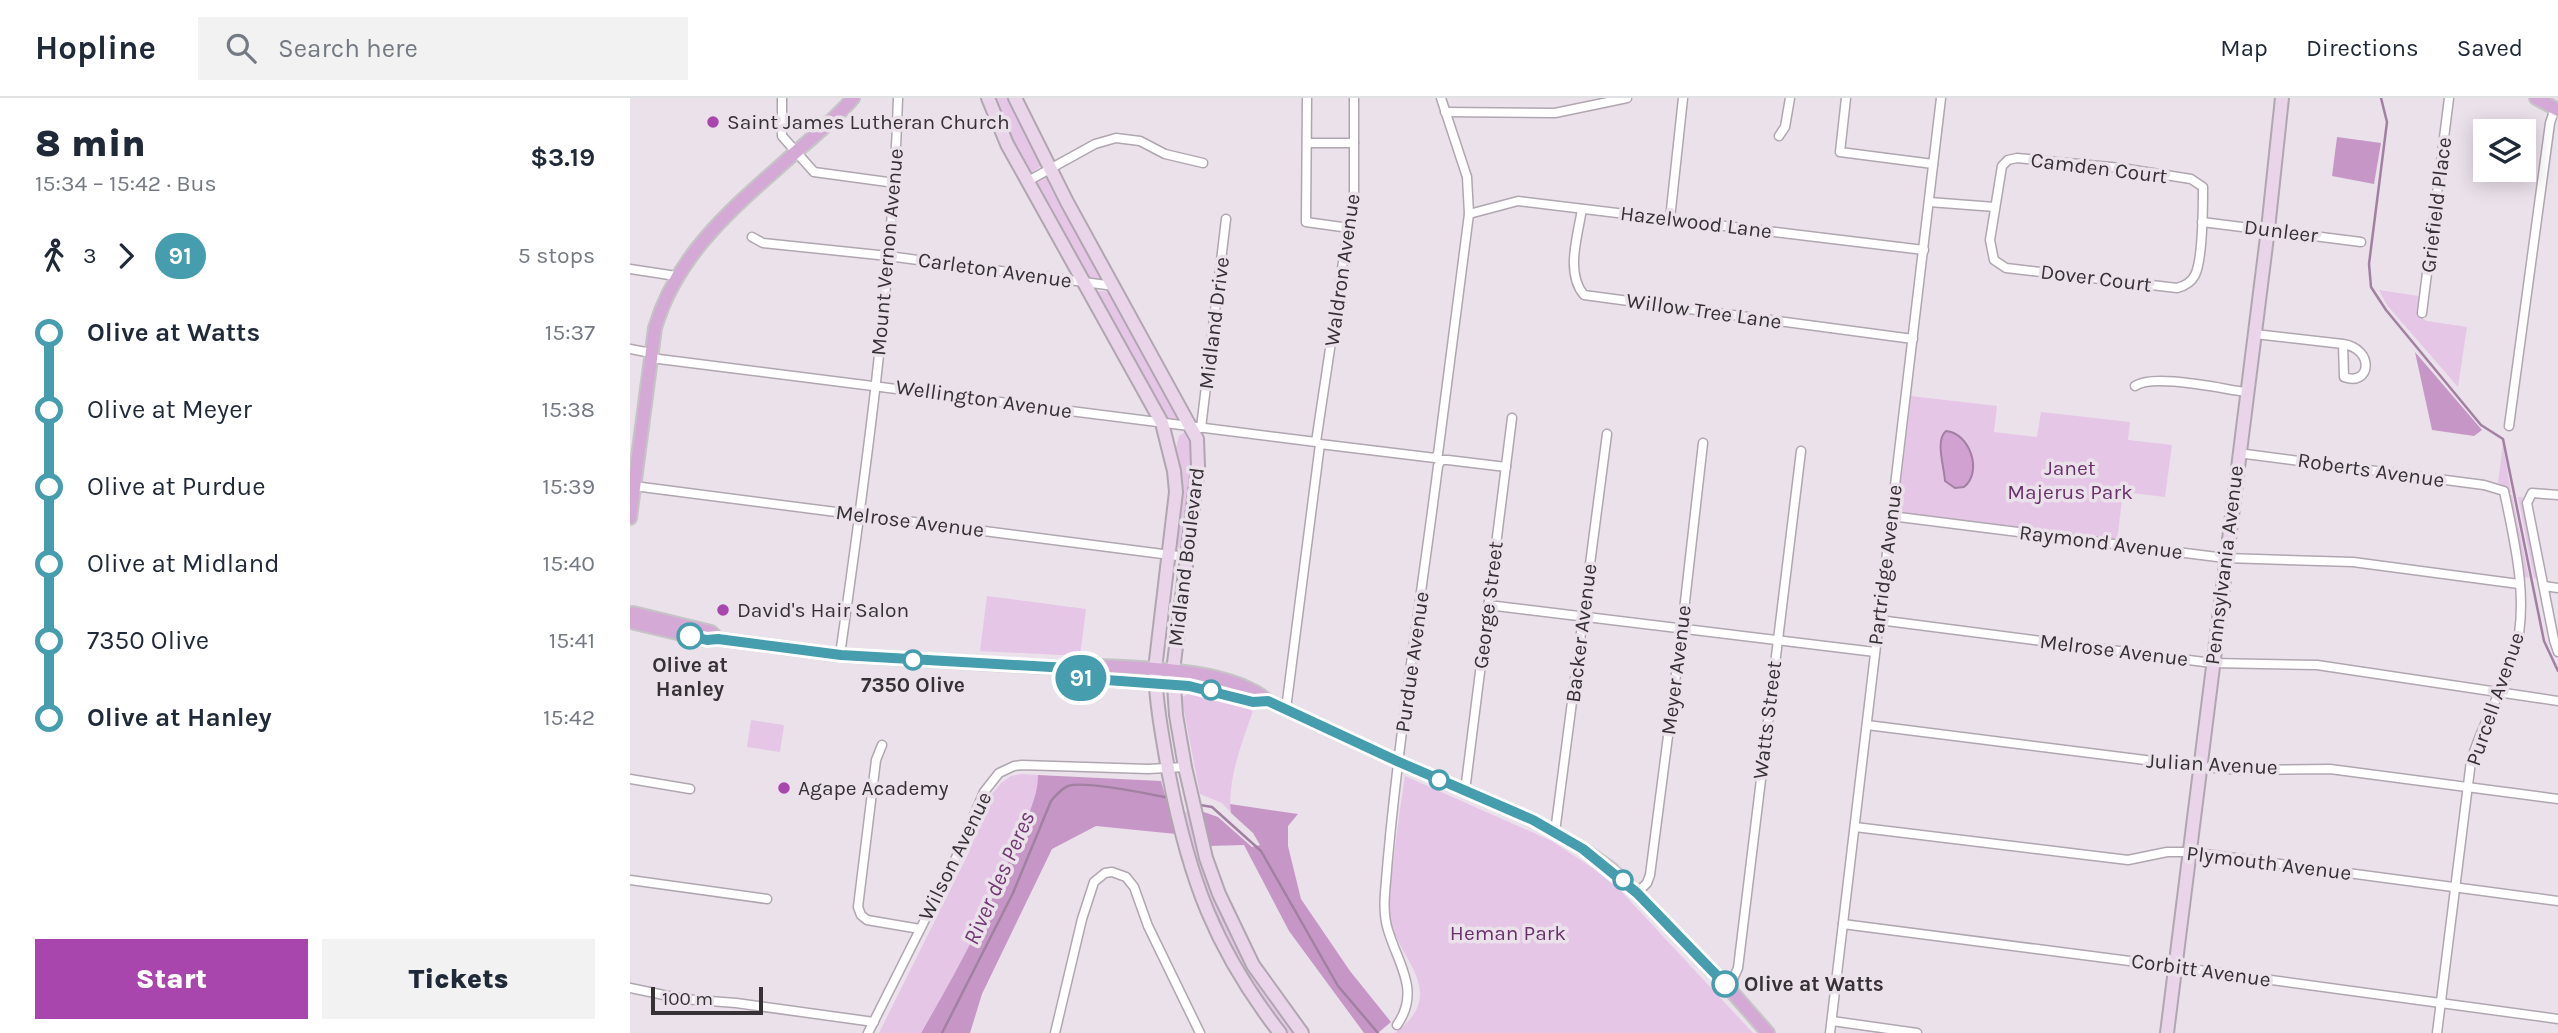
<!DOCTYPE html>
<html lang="en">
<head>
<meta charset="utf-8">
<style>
	:root { --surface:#fff; --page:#f2f2f3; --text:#1f2937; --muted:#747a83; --line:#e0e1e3; --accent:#a846ad }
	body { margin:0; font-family:Karla,sans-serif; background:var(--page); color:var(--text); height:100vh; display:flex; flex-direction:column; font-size:26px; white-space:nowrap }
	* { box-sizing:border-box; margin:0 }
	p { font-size:23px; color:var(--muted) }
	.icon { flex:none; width:38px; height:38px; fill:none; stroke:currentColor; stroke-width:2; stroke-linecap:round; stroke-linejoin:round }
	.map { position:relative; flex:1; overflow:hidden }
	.details { display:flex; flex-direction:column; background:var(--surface); width:630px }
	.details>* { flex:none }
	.badge { padding:0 14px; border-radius:23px; font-size:24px; line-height:46px }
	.tools { position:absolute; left:1843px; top:21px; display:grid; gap:14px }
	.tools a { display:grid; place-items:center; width:63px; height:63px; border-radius:0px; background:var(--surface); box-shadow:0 4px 18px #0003; font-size:35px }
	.scale { position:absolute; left:21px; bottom:18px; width:112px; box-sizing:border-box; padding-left:7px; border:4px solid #353135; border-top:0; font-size:19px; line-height:24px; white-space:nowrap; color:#353135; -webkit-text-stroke:5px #ebe1eb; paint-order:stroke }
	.map>.badge { position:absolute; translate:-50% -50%; box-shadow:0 0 0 4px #fff }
	.legs { display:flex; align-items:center; gap:10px; height:77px; padding:0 35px; font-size:23px }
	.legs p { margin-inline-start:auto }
	.summary { display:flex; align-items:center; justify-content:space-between; height:119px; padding:0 35px }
	h1 { font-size:38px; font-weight:800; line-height:52px }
	.cta { display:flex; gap:14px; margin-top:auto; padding:14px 35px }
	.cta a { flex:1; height:80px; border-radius:0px; background:var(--accent); color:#fff; font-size:28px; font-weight:800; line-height:80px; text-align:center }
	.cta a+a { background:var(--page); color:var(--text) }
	ul { padding:0 35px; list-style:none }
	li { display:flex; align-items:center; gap:24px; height:77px; font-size:26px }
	li i { display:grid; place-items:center; width:10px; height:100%; margin:0 9px; background:currentColor }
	li i::after { content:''; width:18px; height:18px; margin:-9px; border:5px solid; border-radius:50%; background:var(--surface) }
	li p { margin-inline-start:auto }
	li:first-child i { background:linear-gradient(#0000 50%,currentColor 0) }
	li:last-child i { background:linear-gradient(currentColor 50%,#0000 0) }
	header { display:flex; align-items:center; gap:42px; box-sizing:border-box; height:98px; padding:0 35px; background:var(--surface); border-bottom:2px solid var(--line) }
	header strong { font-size:33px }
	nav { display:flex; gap:38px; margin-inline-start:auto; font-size:24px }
	.search { width:490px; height:63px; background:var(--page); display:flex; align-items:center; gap:18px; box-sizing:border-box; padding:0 24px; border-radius:0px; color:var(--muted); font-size:26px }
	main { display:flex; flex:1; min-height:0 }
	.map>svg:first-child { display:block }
</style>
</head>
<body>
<header>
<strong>Hopline</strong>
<div class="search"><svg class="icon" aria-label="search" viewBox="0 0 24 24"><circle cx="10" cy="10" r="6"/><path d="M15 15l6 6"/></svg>Search here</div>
<nav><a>Map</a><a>Directions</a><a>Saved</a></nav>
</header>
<main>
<section class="details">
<div class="summary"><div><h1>8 min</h1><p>15:34 – 15:42 · Bus</p></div><b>$3.19</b></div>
<div class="legs"><svg class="icon" aria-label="walk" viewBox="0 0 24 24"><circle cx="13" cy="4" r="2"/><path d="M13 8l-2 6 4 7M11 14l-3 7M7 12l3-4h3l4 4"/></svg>3<svg class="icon" aria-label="forward" viewBox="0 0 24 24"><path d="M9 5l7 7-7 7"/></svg><b class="badge" style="background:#469dad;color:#fff">91</b><p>5 stops</p></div>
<ul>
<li><i style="color:#469dad"></i><b>Olive at Watts</b><p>15:37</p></li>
<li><i style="color:#469dad"></i><span>Olive at Meyer</span><p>15:38</p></li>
<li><i style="color:#469dad"></i><span>Olive at Purdue</span><p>15:39</p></li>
<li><i style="color:#469dad"></i><span>Olive at Midland</span><p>15:40</p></li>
<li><i style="color:#469dad"></i><span>7350 Olive</span><p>15:41</p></li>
<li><i style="color:#469dad"></i><b>Olive at Hanley</b><p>15:42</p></li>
</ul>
<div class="cta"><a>Start</a><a>Tickets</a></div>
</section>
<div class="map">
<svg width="1928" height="935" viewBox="0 0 1928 935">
	<rect width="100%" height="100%" fill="#ebe1eb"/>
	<g fill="#e6c6e6">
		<path d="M363 0H381L412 67 403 74 398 72Z"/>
		<path d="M417 78H420L474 182 459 181 406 87 409 82Z"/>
		<path d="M1749 192 1789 198 1790 219 1797 223 1837 229 1828 289 1757 207Z"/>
		<path d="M469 193 482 194 550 320 548 322 534 319 466 197Z"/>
		<path d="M1281 298 1367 308 1364 334 1407 339 1411 314 1500 324 1498 342 1542 347 1535 399 1493 394 1487 442 1272 415 1268 410Z"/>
		<path d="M555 334 559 336 564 355 552 451H550L546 447 552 392 546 350 549 338Z"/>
		<path d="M1873 345 1881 395H1878L1875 388 1868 385Z"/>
		<path d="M1879 397H1882L1899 480 1894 479Z"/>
		<path d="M1888 399H1892L1908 481 1904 480Z"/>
		<path d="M357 498 456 511 450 558 350 553Z"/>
		<path d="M558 596 586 600 623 613C612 645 597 681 601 715L592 705 570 696 553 608 552 599Z"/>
		<path d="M121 622 154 627 150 654 117 649Z"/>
		<path d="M391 676 408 677C408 700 396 721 388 743 360 812 328 871 291 935H249L339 754 361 697 371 685 381 678Z"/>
		<path d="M775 678 922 743 964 771 990 792 1123 935H765C778 925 790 913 790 896 790 871 766 849 760 822 756 801 761 779 764 758 767 731 771 704 775 678Z"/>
		<path d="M551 713 559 714 588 802 668 935H656C622 889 589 840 571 785 563 762 558 737 551 713Z"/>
	</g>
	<g fill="#c697c6">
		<path d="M1707 39 1751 45 1744 86 1702 78Z"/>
		<path d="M1785 254 1852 332 1844 338 1802 332Z"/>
		<path d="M408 677 531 683 546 736 466 728 422 751 352 896 340 935H291C328 871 360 812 387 743 396 721 408 700 408 677Z"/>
		<path d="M600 706 668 716 658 728V748L671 801 720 873 761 924 748 935H734L659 833 614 747 579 748 571 713 588 719 622 749 630 747 623 735 601 715Z"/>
	</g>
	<path fill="#d1a2d1" stroke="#a280a2" stroke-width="2" d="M1316 333C1340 335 1353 374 1334 389L1325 390 1315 383C1314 368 1305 342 1316 333Z"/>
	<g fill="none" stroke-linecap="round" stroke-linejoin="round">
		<g stroke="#a280a2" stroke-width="2.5">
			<path d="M1751 0 1757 24 1739 166 1741 189 1756 212 1851 327 1873 341 1914 543 1928 573"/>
			<path d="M570 707 582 709 631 753 708 888 748 935"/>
			<path d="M312 935 383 795 421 703C426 697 431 691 438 688 455 682 519 696 539 700"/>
		</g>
		<g stroke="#b0a6b0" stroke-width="11">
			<g id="street">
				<path d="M152 0V38L184 74 265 85"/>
				<path d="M677 0 676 124 719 130"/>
				<path d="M1216 0 1210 54 1303 66"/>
				<path d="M815 14 925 15 997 0"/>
				<path d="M1149 38 1155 29 1160 0"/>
				<path d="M677 45H724"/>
				<path d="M1387 60 1491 70 1561 81 1573 89C1573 109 1573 161 1565 177 1561 185 1555 188 1547 190L1376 170 1364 162 1360 142 1372 68 1378 62Z"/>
				<path d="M398 83 465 46 486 40 510 43 535 56 573 65"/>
				<path d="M1299 104 1365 109"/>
				<path d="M952 111C948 137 935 175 954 197L1283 241"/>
				<path d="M839 116 888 103 1294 152"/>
				<path d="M1040 121 1053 0"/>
				<path d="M1572 124 1731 144"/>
				<path d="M122 139 133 145 258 158 484 188"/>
				<path d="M0 171 46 178"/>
				<path d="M1792 215 1819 0"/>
				<path d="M1625 236 1713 246C1745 251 1741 289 1714 279L1713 246"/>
				<path d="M0 251 21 255"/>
				<path d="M21 260 686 344 716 144 724 105V0"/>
				<path d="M1505 288C1523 275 1592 291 1616 294"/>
				<path d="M1879 328 1920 25 1925 10"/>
				<path d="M571 330 596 121"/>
				<path d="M1608 355 1854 387 1874 393C1885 445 1900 507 1884 558 1872 594 1852 626 1841 663L1807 935"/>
				<path d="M4 388 556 459"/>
				<path d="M1928 397 1902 395 1897 405 1924 542 1928 554"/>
				<path d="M1261 418 1595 460 1723 464 1889 486"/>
				<path d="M1914 488 1928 490"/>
				<path d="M858 507 1245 554"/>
				<path d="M1249 522 1582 565 1687 567 1928 603"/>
				<path d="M210 557C236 373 262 187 268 0"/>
				<path d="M656 611 690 346 805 360 808 356 839 116 837 79 811 0"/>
				<path d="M1237 627 1571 669 1613 672 1700 671 1928 701"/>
				<path d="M252 647 246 662 228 809 231 817 237 822 290 831"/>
				<path d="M0 681 60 691"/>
				<path d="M835 693 882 320"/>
				<path d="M1225 729 1498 762 1537 754H1560L1928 803"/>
				<path d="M925 734 977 336"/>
				<path d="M0 782 137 801"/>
				<path d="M1007 795 1017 785 1020 777 1052 530 1073 345"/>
				<path d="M1213 826 1546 869 1928 921"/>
				<path d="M1095 886 1104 879 1108 870 1171 353"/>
				<path d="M0 890 53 901 106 905 244 924"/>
				<path d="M1202 923 1287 935"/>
				<path d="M767 927C791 893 768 866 758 832 754 820 754 808 755 795 766 652 790 510 808 368L811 362H818L876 369"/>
				<path d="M238 935 325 762 354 694 369 675 384 668 392 667 518 671 555 669"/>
				<path d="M425 935 452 821 464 784 475 775 482 774 496 779 504 789 518 828 570 935"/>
				<path d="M1200 935 1311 0"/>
			</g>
		</g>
		<g stroke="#b0a6b0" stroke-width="16">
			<g id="secondary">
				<path d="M358 0 377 46 532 325 544 373 546 394 525 571C526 607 533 642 539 677 559 781 585 851 650 935"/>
				<path d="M385 0 437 104 567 341 568 369 543 573 546 617 555 669 576 760 589 796 623 867 672 935"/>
				<path d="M1537 935 1638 131 1652 0"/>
			</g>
		</g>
		<g stroke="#c6c5c6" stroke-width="16">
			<g id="primary">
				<path d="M1906 0 1928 12"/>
				<path d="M0 420 25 230C48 152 109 105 168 52 187 36 207 19 223 0"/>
				<path d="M0 518 3 515 81 534 88 541"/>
				<path d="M0 522 1 524 77 542 88 541 210 557 414 569 438 570 450 567C502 570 598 568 638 603L769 664 903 722 953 751 980 770 1007 795 1095 886 1138 935"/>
				<path d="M438 570 449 580 559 588 623 604 638 603"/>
			</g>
		</g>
		<use href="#street" stroke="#fff" stroke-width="8"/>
		<use href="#secondary" stroke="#ead4ea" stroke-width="12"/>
		<use href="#primary" stroke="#d4a9d6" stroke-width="12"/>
	</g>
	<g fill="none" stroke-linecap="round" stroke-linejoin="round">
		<g stroke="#fff" stroke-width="16">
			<path id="line-1" d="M60 538 77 542 88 541 211 557 438 570 449 580 559 588 623 604 638 603 769 664 903 722 953 751 1007 795 1095 886"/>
		</g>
		<use href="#line-1" stroke="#469dad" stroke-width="10"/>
	</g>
	<g fill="#a846ad" stroke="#ebe1eb" stroke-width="2.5">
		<circle cx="83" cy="24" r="7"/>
		<circle cx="93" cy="512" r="7"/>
		<circle cx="154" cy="690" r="7"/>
	</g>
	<g fill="#fff" stroke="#469dad" stroke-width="3.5">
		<circle cx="60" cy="538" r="12"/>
		<circle cx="283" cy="562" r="9"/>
		<circle cx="581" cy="592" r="9"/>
		<circle cx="809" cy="682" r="9"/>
		<circle cx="993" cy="782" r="9"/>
		<circle cx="1095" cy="886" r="12"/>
	</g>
	<g text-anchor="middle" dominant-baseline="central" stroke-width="7" stroke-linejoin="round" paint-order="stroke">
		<g font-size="21" fill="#353135" stroke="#ebe1eb" text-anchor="start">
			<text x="97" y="24">Saint James Lutheran Church</text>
			<text x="107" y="512">David's Hair Salon</text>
			<text x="168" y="690">Agape Academy</text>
		</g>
		<g font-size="21" fill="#353135" stroke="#ebe1eb">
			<text transform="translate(1469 70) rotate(7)">Camden Court</text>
			<text transform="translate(1806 107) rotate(-83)">Griefield Place</text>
			<text transform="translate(1066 124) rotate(7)">Hazelwood Lane</text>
			<text transform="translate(1651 133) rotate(7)">Dunleer</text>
			<text transform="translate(257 154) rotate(-85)">Mount Vernon Avenue</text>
			<text transform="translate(365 172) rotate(8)">Carleton Avenue</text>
			<text transform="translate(712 172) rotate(-82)">Waldron Avenue</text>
			<text transform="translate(1466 180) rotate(7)">Dover Court</text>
			<text transform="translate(1074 213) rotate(8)">Willow Tree Lane</text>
			<text transform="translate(584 225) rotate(-83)">Midland Drive</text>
			<text transform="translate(354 301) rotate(8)">Wellington Avenue</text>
			<text transform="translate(1741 372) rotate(8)">Roberts Avenue</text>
			<text transform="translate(280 423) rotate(7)">Melrose Avenue</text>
			<text transform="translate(1471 444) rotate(7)">Raymond Avenue</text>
			<text transform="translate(556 459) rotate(-83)">Midland Boulevard</text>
			<text transform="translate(1255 467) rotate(-83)">Partridge Avenue</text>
			<text transform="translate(1594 467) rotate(-83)">Pennsylvania Avenue</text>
			<text transform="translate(858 507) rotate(-83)">George Street</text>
			<text transform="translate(951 535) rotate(-83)">Backer Avenue</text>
			<text transform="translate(1484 552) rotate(7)">Melrose Avenue</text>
			<text transform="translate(782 564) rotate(-82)">Purdue Avenue</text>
			<text transform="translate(1046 572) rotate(-83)">Meyer Avenue</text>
			<text transform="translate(1865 601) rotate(-71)">Purcell Avenue</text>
			<text transform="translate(1137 622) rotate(-83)">Watts Street</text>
			<text transform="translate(1582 666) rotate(3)">Julian Avenue</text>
			<text transform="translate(325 758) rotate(-64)">Wilson Avenue</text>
			<text transform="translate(1639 765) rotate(7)">Plymouth Avenue</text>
			<text transform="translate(1571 872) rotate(8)">Corbitt Avenue</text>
		</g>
		<g font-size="21" fill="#6a316c" stroke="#ebe1eb">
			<text x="1440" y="370">Janet<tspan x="1440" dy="24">Majerus Park</tspan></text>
			<text x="878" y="835">Heman Park</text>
		</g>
		<g font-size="21" font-weight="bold" fill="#353135" stroke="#ebe1eb">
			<text x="60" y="567">Olive at<tspan x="60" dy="24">Hanley</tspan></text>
			<text x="283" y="587">7350 Olive</text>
			<text x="1114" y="886" text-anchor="start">Olive at Watts</text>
		</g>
		<g font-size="23" font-style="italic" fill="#713873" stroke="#ebe1eb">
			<text transform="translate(369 780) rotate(-66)">River des Peres</text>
		</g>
	</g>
</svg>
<div class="tools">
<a><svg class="icon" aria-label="layers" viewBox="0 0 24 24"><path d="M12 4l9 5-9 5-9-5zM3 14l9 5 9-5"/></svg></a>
</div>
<div class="scale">100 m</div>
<b class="badge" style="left:451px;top:580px;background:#469dad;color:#fff">91</b>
</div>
</main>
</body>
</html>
